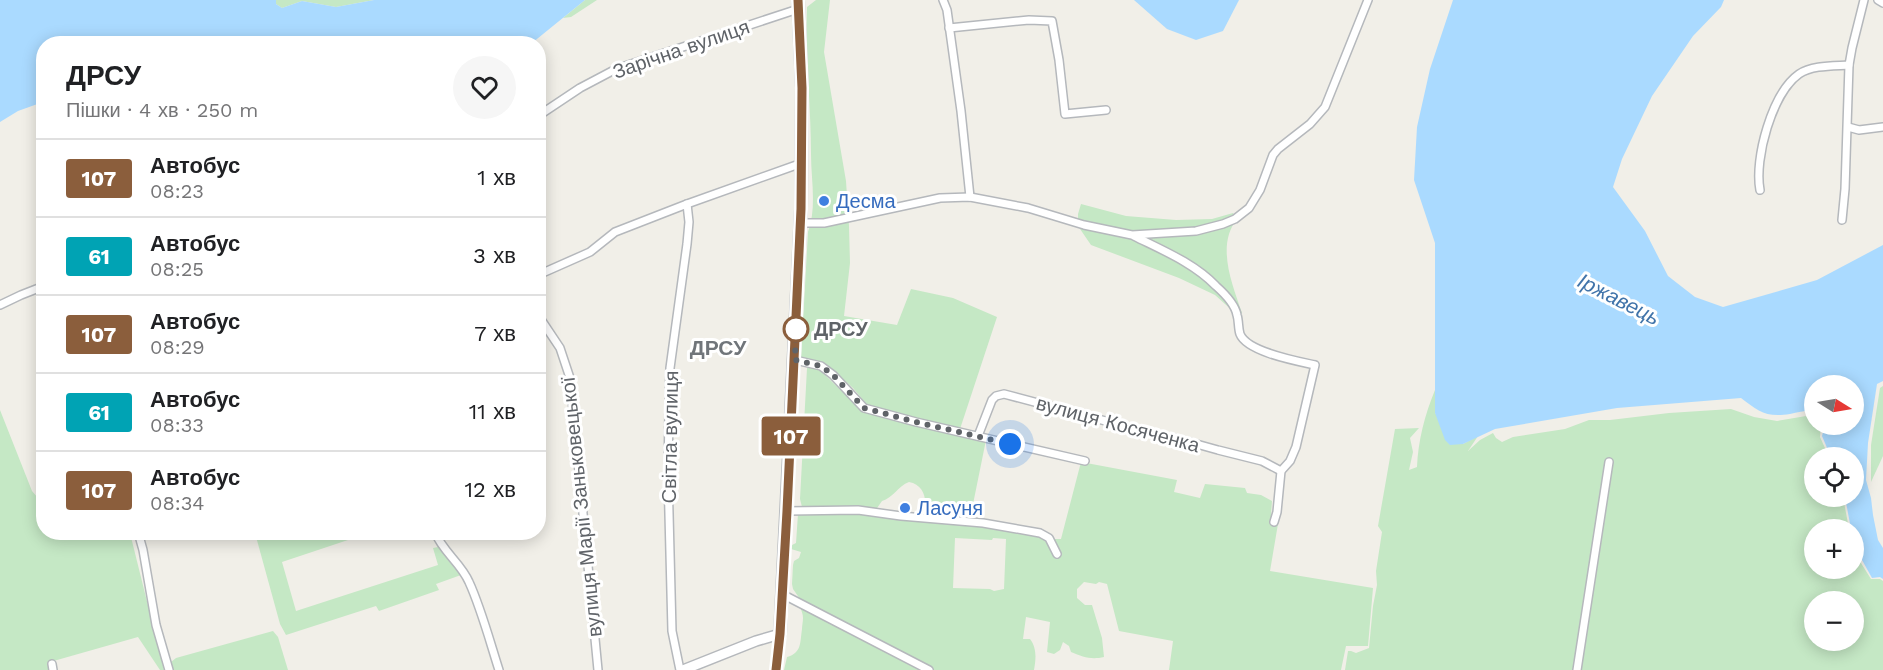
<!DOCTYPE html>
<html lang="uk">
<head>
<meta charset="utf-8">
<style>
	:root { --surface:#fff; --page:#f6f6f6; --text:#202124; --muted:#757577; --line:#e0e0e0 }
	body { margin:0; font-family:"Work Sans",sans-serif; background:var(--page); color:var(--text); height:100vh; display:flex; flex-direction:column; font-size:22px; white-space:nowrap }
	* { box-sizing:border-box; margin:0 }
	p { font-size:20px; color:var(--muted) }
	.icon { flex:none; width:33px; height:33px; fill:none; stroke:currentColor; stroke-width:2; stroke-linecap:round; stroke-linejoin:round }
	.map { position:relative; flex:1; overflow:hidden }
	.drawer { position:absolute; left:36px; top:36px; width:510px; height:504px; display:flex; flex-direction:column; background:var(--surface); border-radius:24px; box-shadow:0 3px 15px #0003 }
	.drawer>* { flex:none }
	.badge { padding:0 12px; border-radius:4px; font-size:21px; line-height:39px }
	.needle { width:39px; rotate:101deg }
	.tools { position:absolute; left:1804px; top:375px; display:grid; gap:12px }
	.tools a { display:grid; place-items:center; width:60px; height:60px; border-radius:50%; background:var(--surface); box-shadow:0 3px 15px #0003; font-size:30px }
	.you { position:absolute; width:30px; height:30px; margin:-15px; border:4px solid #fff; border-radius:50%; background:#1a73e8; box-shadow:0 0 0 9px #1a73e833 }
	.map>.badge { position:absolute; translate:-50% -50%; box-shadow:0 0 0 3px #fff }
	.round { display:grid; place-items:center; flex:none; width:63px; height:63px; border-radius:32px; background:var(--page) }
	.headline { display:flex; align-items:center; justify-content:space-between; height:102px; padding:0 30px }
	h1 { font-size:28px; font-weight:600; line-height:45px }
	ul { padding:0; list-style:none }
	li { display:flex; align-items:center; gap:18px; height:78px; padding:0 30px; border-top:2px solid var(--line) }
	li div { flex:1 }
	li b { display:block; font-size:22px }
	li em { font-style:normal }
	li .badge { min-width:66px; font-weight:700; text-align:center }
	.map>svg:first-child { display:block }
</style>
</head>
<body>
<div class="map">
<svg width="1883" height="670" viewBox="0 0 1883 670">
	<rect width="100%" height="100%" fill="#f1efe8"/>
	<g fill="#c5e8c5" fill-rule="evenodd">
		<path d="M276 0H374L336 7 302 1 282 8 276 4Z"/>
		<path d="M585 0H597L571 17 563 18Z"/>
		<path d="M816 0H830L824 52 846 181 849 226 850 263 844 316 897 325 911 289 953 298 997 317 960 429 869 407 853 388 825 363 801 357 808 232C817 207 811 180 811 154 811 105 805 56 807 7Z"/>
		<path d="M1081 204 1126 216 1176 220 1212 219 1233 213 1237 219C1216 245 1232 284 1242 313H1235L1215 295 1179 278 1091 245 1078 226V214Z"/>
		<path d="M807 368H815L822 372 860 409 966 438 986 440 970 519 923 515C928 501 925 485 909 482 898 486 893 498 882 501L875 511 802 507 800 499Z"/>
		<path d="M1883 386V456L1871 482V445L1880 388Z"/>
		<path d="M1435 390V413L1463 444 1478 436 1468 451 1480 440 1493 433 1496 438 1502 442 1513 437 1565 429 1589 420H1610L1669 413 1731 409 1754 417 1777 421 1812 415 1815 416V424L1821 425 1820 437 1829 457 1815 458V496L1843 497 1849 529 1815 530V568H1854V552L1871 579H1880L1883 581V670H1345L1348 651H1351L1356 653 1369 648 1373 606 1377 585 1376 571 1382 532 1378 526 1395 429 1419 428 1410 438 1413 452 1409 470 1417 467C1418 441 1425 414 1435 390ZM1815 602H1854V640H1815Z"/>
		<path d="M0 410 32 491 43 504 44 532 130 533 164 670H160L138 637 50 662 49 670H0Z"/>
		<path d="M1081 462 1177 480 1174 492 1200 498 1205 484 1245 488 1247 493 1261 495 1272 501 1271 515 1279 518 1270 571 1373 588 1368 646H1346L1341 670H1169L1173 641 1119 631 1107 584 1099 582 1096 584 1084 582 1077 589V598L1085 605H1092L1102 638 1104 657C1091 660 1083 657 1071 652L1069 646 1063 642 1060 650 1054 654 1047 652 1050 622 1026 617 1023 639H1030C1037 648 1036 659 1034 670H784L787 657C802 653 800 642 802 629 802 625 803 622 803 618 803 611 799 609 800 599L793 589 792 584 793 565 794 561 799 558 801 552 791 549 790 546 796 543 798 514 834 511 920 518 1040 534 1048 539H1061ZM955 538 992 540 993 538 1006 539 1004 589 994 591 990 589 953 588Z"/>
		<path d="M255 533H346L348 540 282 562 296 611 438 565 433 548 438 547 454 564 461 575 436 584 439 590 379 611 376 606 286 635 280 624Z"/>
		<path d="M273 631 278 637 288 670H173L171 662 176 658Z"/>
	</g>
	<g fill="#aadaff">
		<path d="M0 0H276V4L282 8 302 1 336 7 374 0H585L532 43 44 44 43 102 18 111 0 122Z"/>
		<path d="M1134 0H1239L1223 31 1196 40 1167 29Z"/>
		<path d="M1453 0H1724L1721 7 1693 36 1652 96 1622 159 1613 187 1645 231 1668 276 1695 297 1723 307 1817 280 1883 245V381L1877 384 1868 443 1866 480 1871 498 1873 515 1878 540 1883 548V579L1880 577 1872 578 1857 551 1854 530 1851 529 1845 497 1854 496V458L1831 457 1822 436 1825 425 1854 424V386H1815V411C1807 410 1799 412 1790 414 1766 418 1758 411 1741 398L1617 408 1495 429 1463 444 1450 445 1445 440 1435 413V243L1414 180 1417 127 1430 69Z"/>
	</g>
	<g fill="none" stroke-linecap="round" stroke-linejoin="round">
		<g stroke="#b5b8bc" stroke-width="10">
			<g id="minor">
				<path d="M943 0 947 10 961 111 970 197"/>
				<path d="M1878 0 1883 3"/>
				<path d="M949 28 1029 20 1052 21 1059 60 1065 114 1106 110"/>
				<path d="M538 116 580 88 616 69 792 11H799"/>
				<path d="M1848 127 1859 130 1883 127"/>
				<path d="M1760 190C1754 159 1772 93 1799 74 1812 65 1834 66 1849 65"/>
				<path d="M1842 220 1845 189 1849 65 1852 48 1864 0"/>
				<path d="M800 223H824L940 198 970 197 1028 208 1084 225 1132 235 1196 231 1223 224 1235 219 1249 208 1260 190 1273 155 1278 149 1310 124 1325 107 1368 0"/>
				<path d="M1134 236C1162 250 1194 263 1216 286 1225 294 1235 304 1237 315 1239 321 1238 328 1240 334 1247 352 1297 361 1315 365L1296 447 1290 461 1281 471 1277 512 1274 522"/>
				<path d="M538 275 590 252 615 232 687 204 802 163"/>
				<path d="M0 305 21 295 44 286"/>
				<path d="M538 315 560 348 570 378 598 670"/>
				<path d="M795 360 821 366 833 375 864 408 916 422 1085 461"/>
				<path d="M978 436 992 400 996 396 1004 394 1143 431 1182 440 1218 450 1262 461 1281 471"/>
				<path d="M787 511 858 510 901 516 983 523 1040 533 1049 538 1057 554"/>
				<path d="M138 532 143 550 156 625 169 670"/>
				<path d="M435 532C442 551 461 563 469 582 481 608 490 642 499 670"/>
				<path d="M782 594 929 670"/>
				<path d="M52 664 53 670"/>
				<path d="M680 670 672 631 668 475 669 412 670 368 687 244 689 222 687 204"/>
				<path d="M1577 670 1609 462"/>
			</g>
		</g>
		<g stroke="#b5b8bc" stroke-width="12">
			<path id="tertiary" d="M683 670 756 641 780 634 776 670"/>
		</g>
		<g stroke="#b6babf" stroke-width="14">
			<path id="secondary" d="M780 634 801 209 802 88 798 0"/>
		</g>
		<use href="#minor" stroke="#fff" stroke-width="7"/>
		<use href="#tertiary" stroke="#fff" stroke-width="9"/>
		<use href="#secondary" stroke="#fff" stroke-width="10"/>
	</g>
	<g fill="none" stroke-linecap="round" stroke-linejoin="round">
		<g stroke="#fff" stroke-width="14">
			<path id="line" d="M776 670 780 634 787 511 801 209 802 88 798 0"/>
		</g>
		<use href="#line" stroke="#8b5e3c" stroke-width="9"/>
		<path stroke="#5f6368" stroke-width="6" stroke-dasharray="0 10.8" d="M796 329 795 360 821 366 833 375 864 408 916 422 1010 444"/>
	</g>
	<g fill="#3f7fe0" stroke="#fff" stroke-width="2">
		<circle cx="824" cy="201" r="6"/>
		<circle cx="905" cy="508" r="6"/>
	</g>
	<circle fill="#fff" stroke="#8b5e3c" stroke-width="3" cx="796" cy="329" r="12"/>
	<g text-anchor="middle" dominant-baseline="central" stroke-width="6" stroke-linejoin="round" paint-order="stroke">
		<g font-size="20" fill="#5f6368" stroke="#fff">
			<text transform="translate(681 49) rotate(-19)">Зарічна вулиця</text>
			<text transform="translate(1118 424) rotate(15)">вулиця Косяченка</text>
			<text transform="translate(670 437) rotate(-89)">Світла вулиця</text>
			<text transform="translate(581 507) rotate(-96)">вулиця Марії Заньковецької</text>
		</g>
		<g font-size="20" fill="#366cbe" stroke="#fff" text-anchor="start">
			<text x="836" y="201">Десма</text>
			<text x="917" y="508">Ласуня</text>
		</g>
		<g font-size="20" font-weight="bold" fill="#5f6368" stroke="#fff" text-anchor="start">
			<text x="814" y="329">ДРСУ</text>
		</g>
		<g font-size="21" font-style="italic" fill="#4174aa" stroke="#fff">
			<text transform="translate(1619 299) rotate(27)">Іржавець</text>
		</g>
		<g font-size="21" font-weight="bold" fill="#70757a" stroke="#fff">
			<text x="718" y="347">ДРСУ</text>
		</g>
	</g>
</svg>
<div class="tools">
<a><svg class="needle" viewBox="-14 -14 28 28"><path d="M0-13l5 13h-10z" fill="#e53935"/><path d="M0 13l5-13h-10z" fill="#757577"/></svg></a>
<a><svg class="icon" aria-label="locate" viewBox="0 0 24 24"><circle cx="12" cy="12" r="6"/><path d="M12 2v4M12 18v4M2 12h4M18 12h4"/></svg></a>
<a>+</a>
<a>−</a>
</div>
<div class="you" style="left:1010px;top:444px"></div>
<b class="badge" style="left:791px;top:436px;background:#8b5e3c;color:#fff">107</b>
<section class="drawer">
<div class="headline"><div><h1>ДРСУ</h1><p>Пішки · 4 хв · 250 m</p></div><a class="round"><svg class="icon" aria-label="heart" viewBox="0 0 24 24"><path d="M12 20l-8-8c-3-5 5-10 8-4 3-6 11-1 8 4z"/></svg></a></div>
<ul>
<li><span class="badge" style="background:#8b5e3c;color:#fff">107</span><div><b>Автобус</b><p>08:23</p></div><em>1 хв</em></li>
<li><span class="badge" style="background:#00a3b4;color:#fff">61</span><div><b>Автобус</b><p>08:25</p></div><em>3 хв</em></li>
<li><span class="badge" style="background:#8b5e3c;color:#fff">107</span><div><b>Автобус</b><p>08:29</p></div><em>7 хв</em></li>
<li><span class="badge" style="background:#00a3b4;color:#fff">61</span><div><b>Автобус</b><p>08:33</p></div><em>11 хв</em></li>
<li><span class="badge" style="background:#8b5e3c;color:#fff">107</span><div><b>Автобус</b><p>08:34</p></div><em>12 хв</em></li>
</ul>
</section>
</div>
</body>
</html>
